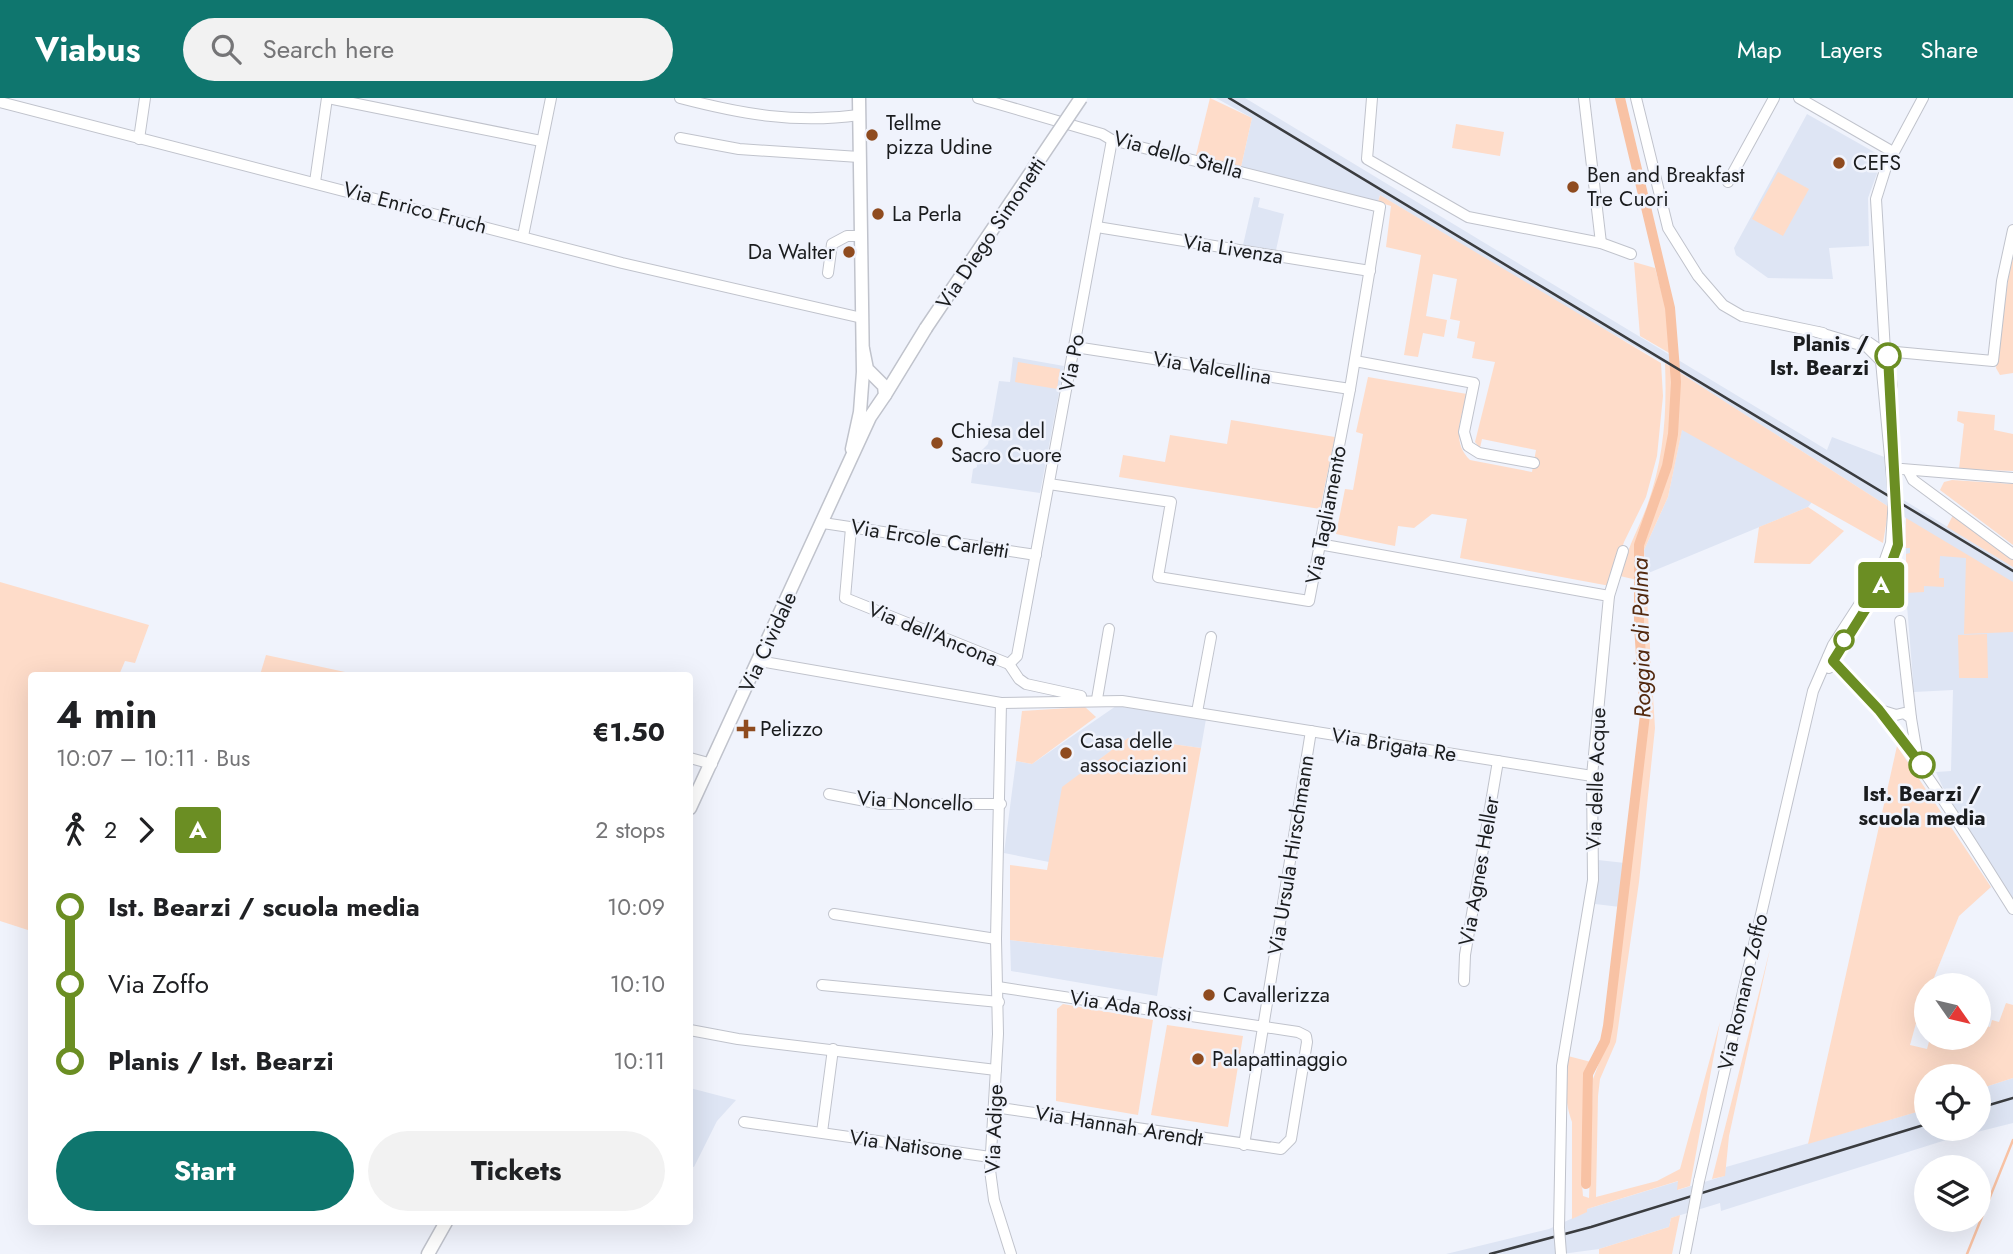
<!DOCTYPE html>
<html lang="en">
<head>
<meta charset="utf-8">
<style>
	:root { --surface:#fff; --page:#f2f2f2; --text:#202124; --muted:#757577; --accent:#0f766e }
	body { margin:0; font-family:Jost,sans-serif; background:var(--page); color:var(--text); height:100vh; display:flex; flex-direction:column; font-size:26px; white-space:nowrap }
	* { box-sizing:border-box; margin:0 }
	p { font-size:23px; color:var(--muted) }
	.icon { flex:none; width:38px; height:38px; fill:none; stroke:currentColor; stroke-width:2; stroke-linecap:round; stroke-linejoin:round }
	.map { position:relative; flex:1; overflow:hidden }
	.side { position:absolute; left:28px; top:574px; width:665px; height:553px; display:flex; flex-direction:column; background:var(--surface); border-radius:7px; box-shadow:0 7px 28px #0002 }
	.side>* { flex:none }
	.badge { padding:0 14px; border-radius:5px; font-size:24px; line-height:46px }
	.needle { width:46px; rotate:124deg }
	.buttons { position:absolute; left:1914px; top:875px; display:grid; gap:14px }
	.buttons a { display:grid; place-items:center; width:77px; height:77px; border-radius:50%; background:var(--surface); box-shadow:0 7px 28px #0002; font-size:35px }
	.map>.badge { position:absolute; translate:-50% -50%; box-shadow:0 0 0 4px #fff }
	.legs { display:flex; align-items:center; gap:10px; height:77px; padding:0 28px; font-size:23px }
	.legs p { margin-inline-start:auto }
	.headline { display:flex; align-items:center; justify-content:space-between; height:119px; padding:0 28px }
	h1 { font-size:38px; font-weight:700; line-height:52px }
	.primary-button { display:flex; gap:14px; margin-top:auto; padding:14px 28px }
	.primary-button a { flex:1; height:80px; border-radius:42px; background:var(--accent); color:#fff; font-size:28px; font-weight:700; line-height:80px; text-align:center }
	.primary-button a+a { background:var(--page); color:var(--text) }
	ul { padding:0 28px; list-style:none }
	li { display:flex; align-items:center; gap:24px; height:77px; font-size:26px }
	li i { display:grid; place-items:center; width:10px; height:100%; margin:0 9px; background:currentColor }
	li i::after { content:''; width:18px; height:18px; margin:-9px; border:5px solid; border-radius:50%; background:var(--surface) }
	li p { margin-inline-start:auto }
	li:first-child i { background:linear-gradient(#0000 50%,currentColor 0) }
	li:last-child i { background:linear-gradient(currentColor 50%,#0000 0) }
	header { display:flex; align-items:center; gap:42px; box-sizing:border-box; height:98px; padding:0 35px; background:var(--accent); color:#fff }
	header strong { font-size:33px }
	nav { display:flex; gap:38px; margin-inline-start:auto; font-size:24px }
	.search { width:490px; height:63px; background:var(--page); display:flex; align-items:center; gap:18px; box-sizing:border-box; padding:0 24px; border-radius:38px; color:var(--muted); font-size:26px }
	.map>svg:first-child { display:block }
</style>
</head>
<body>
<header>
<strong>Viabus</strong>
<div class="search"><svg class="icon" aria-label="search" viewBox="0 0 24 24"><circle cx="10" cy="10" r="6"/><path d="M15 15l6 6"/></svg>Search here</div>
<nav><a>Map</a><a>Layers</a><a>Share</a></nav>
</header>
<div class="map">
<svg width="2013" height="1156" viewBox="0 0 2013 1156">
	<rect width="100%" height="100%" fill="#f0f3fc"/>
	<g fill="#dee5f4">
		<path d="M1216 0H1245L1827 352 1832 339 1887 360 1889 393 2013 469V801L1944 692 1936 674 1951 673 1953 592 1914 594 1906 495V420L1666 266 1570 212 1380 97 1378 104 1241 69 1252 20Z"/>
		<path d="M1807 16 1883 59 1868 100 1869 148 1829 150 1833 181 1768 180 1736 157 1734 150Z"/>
		<path d="M1254 99 1260 100 1258 109 1284 116 1276 152 1243 147Z"/>
		<path d="M1013 259 1064 268 1040 395 971 385 973 371 977 369 976 358 988 346 999 283 1010 284Z"/>
		<path d="M1682 331 1812 404 1808 409 1646 476 1644 452 1668 399Z"/>
		<path d="M1116 608 1206 621 1201 650 1128 640 1063 689 1049 764 1004 755 1016 663 1032 666Z"/>
		<path d="M1598 762 1625 765 1620 809 1595 806Z"/>
		<path d="M1010 842 1163 860 1157 898 1011 873Z"/>
		<path d="M2013 980V1025L1949 1041 1721 1113 1720 1105 1671 1120 1669 1129 1599 1151 1562 1156H1446L1549 1131 1586 1114 1587 1111 1679 1083 1678 1092 1724 1078 1726 1069 1927 1011V1031H1979V991Z"/>
		<path d="M690 990 736 1002 717 1023 694 1069 690 1068Z"/>
	</g>
	<g fill="#fedcc9">
		<path d="M1210 0 1252 20 1241 69 1196 57Z"/>
		<path d="M1456 26 1504 34 1500 58 1452 50Z"/>
		<path d="M1778 74 1809 91 1783 138 1752 121Z"/>
		<path d="M1380 97 1661 265 1663 298 1657 358 1646 399 1624 444 1610 488 1460 460 1467 421 1432 416 1414 430 1398 428 1395 448 1336 436 1345 391 1353 392 1363 336 1356 334 1368 279 1467 296C1461 320 1451 344 1470 362L1532 374 1536 352 1482 341 1480 350 1475 344 1495 264 1472 260 1475 244 1457 240 1460 223 1450 221 1457 181 1433 176 1426 218 1447 222 1444 239 1423 235 1418 259 1404 257 1421 157 1386 149 1391 108 1378 104Z"/>
		<path d="M2013 145V275L2000 277 1996 270Z"/>
		<path d="M1634 164 1655 170 1666 210 1671 256 1640 238Z"/>
		<path d="M1018 264 1060 271 1057 291 1015 284Z"/>
		<path d="M1665 265 1671 269 1672 321 1667 350 1658 389 1636 447 1637 482 1620 478C1626 453 1638 432 1647 408 1664 361 1667 315 1665 265Z"/>
		<path d="M1677 273 1889 409 1883 445 1682 332 1668 399 1644 452 1655 630 1639 784 1616 944 1600 981 1598 998 1596 1099 1657 1083 1680 1071 1720 924 1690 1088 1677 1092 1678 1083 1587 1111V1114L1572 1121V1024C1564 1003 1565 980 1568 958L1591 964 1585 977 1582 1086 1583 1098 1589 1100 1593 981 1612 931 1647 621 1641 449 1667 380 1676 335Z"/>
		<path d="M1958 313 1995 317 1994 332 2013 336V373L1959 371 1964 326 1957 323Z"/>
		<path d="M1231 322 1335 339 1320 411 1119 379 1123 357 1165 364 1170 337 1227 346Z"/>
		<path d="M1952 382 2013 386V447L1940 392 1944 384Z"/>
		<path d="M1808 409 1844 433 1810 466 1754 465 1759 429Z"/>
		<path d="M1954 415 2013 458V469L1947 429Z"/>
		<path d="M1906 420 2013 484V534L1964 536 1966 460 1940 458 1939 480H1944V489L1924 488V494L1906 495V456L1910 455V450H1905Z"/>
		<path d="M0 484 149 527 135 565 125 563 119 577 32 578 31 833 0 823Z"/>
		<path d="M1987 536 1988 580H1959L1958 537Z"/>
		<path d="M266 557 359 577H260Z"/>
		<path d="M1085 609 1096 619 1032 666 1016 663 1022 613Z"/>
		<path d="M1128 640 1201 650 1163 860 1010 842V767L1047 772 1062 689Z"/>
		<path d="M1897 648 1991 789 1959 818 1931 887H1927L1925 907H1921L1910 947 1927 951 1930 940H1979V926L1990 929 1992 922 1999 924 2006 905 2013 907V980L1979 991V978H1927V1011L1808 1046Z"/>
		<path d="M1770 851 1729 1038 1725 1078 1712 1081Z"/>
		<path d="M1063 906 1153 922 1138 1017 1056 1003 1057 911Z"/>
		<path d="M1167 927 1243 938 1228 1029 1151 1017Z"/>
		<path d="M1680 1117 1672 1156H1599V1151L1669 1129 1671 1120Z"/>
	</g>
	<g fill="none" stroke-linecap="round" stroke-linejoin="round">
		<path stroke="#f8c2a4" stroke-width="2.5" d="M1967 1156 2013 1042"/>
		<path stroke="#f8c2a4" stroke-width="10" d="M1586 1086 1588 976 1605 943 1608 928 1645 617 1639 528V447L1667 368 1673 336 1676 284 1670 210 1620 0"/>
		<g stroke="#c0c3cc" stroke-width="12">
			<g id="minor">
				<path d="M328 0 541 43"/>
				<path d="M680 0C741 16 796 26 859 17"/>
				<path d="M978 0 1102 36 1112 42 1380 109 1350 291 1309 503 1158 479 1171 404 1049 386"/>
				<path d="M1372 0 1367 61 1468 119 1601 145 1631 156"/>
				<path d="M1584 0 1601 145"/>
				<path d="M1636 0 1668 130 1698 178 1723 207 1742 218 1823 235"/>
				<path d="M1799 0 1893 54"/>
				<path d="M0 4 622 165 862 220"/>
				<path d="M680 40 739 51 859 59"/>
				<path d="M139 41 145 0"/>
				<path d="M315 84 327 0"/>
				<path d="M1728 84 1774 0"/>
				<path d="M1097 129 1370 173"/>
				<path d="M523 138 551 0"/>
				<path d="M828 175 832 146 847 138H860"/>
				<path d="M1865 242 1887 257 1892 288"/>
				<path d="M1075 249 1350 291"/>
				<path d="M1885 253 1876 101 1886 69 1923 0"/>
				<path d="M1885 253 1993 263 2002 183 2013 132"/>
				<path d="M1355 263 1474 285 1464 334 1468 348 1479 355 1534 365"/>
				<path d="M1902 371 2013 380"/>
				<path d="M1908 372 1913 382 2013 456"/>
				<path d="M823 425 1036 457"/>
				<path d="M851 430 845 500 1009 566"/>
				<path d="M1319 446 1609 498 1592 678 1593 782 1562 968 1559 1130"/>
				<path d="M1879 489 1894 462 1899 425"/>
				<path d="M1609 498 1623 453"/>
				<path d="M1900 523 1911 620"/>
				<path d="M1828 559C1905 634 1956 721 2013 811"/>
				<path d="M759 563 1001 605 1122 603 1592 678"/>
				<path d="M1009 566 1017 558 1112 42"/>
				<path d="M1009 566 1019 581 1026 586 1081 598"/>
				<path d="M1829 570 1863 514"/>
				<path d="M1097 601 1109 531"/>
				<path d="M1001 605 996 841 998 936 990 1072 994 1102 1011 1156"/>
				<path d="M1880 612 1896 617 1904 615 1911 620 1917 656"/>
				<path d="M1197 614 1211 539"/>
				<path d="M690 660 712 666"/>
				<path d="M829 696 881 706H1001"/>
				<path d="M834 816 996 841"/>
				<path d="M1464 883 1465 857 1498 663"/>
				<path d="M822 887 999 904"/>
				<path d="M690 932 738 941 996 972"/>
				<path d="M994 1009 1281 1051 1291 1041 1307 944 1306 938 1298 934 998 889"/>
				<path d="M744 1024 990 1059"/>
				<path d="M822 1034 833 951"/>
				<path d="M1244 1047 1311 633"/>
				<path d="M1699 1083 1813 593 1833 547 1881 473 1891 445 1894 401 1881 263 1867 249 1817 234"/>
				<path d="M1685 1156 1692 1120"/>
			</g>
		</g>
		<g stroke="#c0c3cc" stroke-width="15">
			<g id="major">
				<path d="M885 297 926 230"/>
				<path d="M852 351 860 314 863 274 859 0"/>
				<path d="M690 710 870 319 885 297 884 288 867 271 863 251"/>
				<path d="M428 1156 446 1124"/>
			</g>
		</g>
		<use href="#minor" stroke="#fff" stroke-width="10"/>
		<use href="#major" stroke="#fff" stroke-width="12"/>
		<g stroke="#3a3c3f" stroke-width="2.5">
			<path d="M1229 0 2013 473"/>
			<path d="M1979 1010 2013 1000"/>
			<path d="M1490 1156 1591 1129 1927 1026"/>
		</g>
		<g stroke="#c0c3cc" stroke-width="12" stroke-linecap="butt">
			<g id="minor-bridge">
				<path d="M1692 1120 1699 1083"/>
				<path d="M1559 1130 1561 1156"/>
			</g>
		</g>
		<g stroke="#c0c3cc" stroke-width="15" stroke-linecap="butt">
			<path id="major-bridge" d="M926 230 1081 0"/>
		</g>
		<use href="#minor-bridge" stroke="#fff" stroke-width="10"/>
		<use href="#major-bridge" stroke="#fff" stroke-width="12"/>
	</g>
	<g fill="none" stroke-linecap="round" stroke-linejoin="round">
		<g stroke="#fff" stroke-width="16">
			<path id="line-1" d="M1888 258 1898 447 1887 477 1833 563 1879 612 1923 669 1922 667"/>
		</g>
		<use href="#line-1" stroke="#6b8e23" stroke-width="10"/>
	</g>
	<g fill="#8f4b1f" stroke="#f0f3fc" stroke-width="2.5">
		<circle cx="872" cy="37" r="7"/>
		<circle cx="1839" cy="65" r="7"/>
		<circle cx="1573" cy="89" r="7"/>
		<circle cx="878" cy="116" r="7"/>
		<circle cx="849" cy="154" r="7"/>
		<circle cx="937" cy="345" r="7"/>
		<path d="M742.5 620.5h7v7h7v7h-7v7h-7v-7h-7v-7h7z"/>
		<circle cx="1066" cy="655" r="7"/>
		<circle cx="1209" cy="897" r="7"/>
		<circle cx="1198" cy="961" r="7"/>
	</g>
	<g fill="#fff" stroke="#6b8e23" stroke-width="3.5">
		<circle cx="1888" cy="258" r="12"/>
		<circle cx="1844" cy="542" r="9"/>
		<circle cx="1922" cy="667" r="12"/>
	</g>
	<g text-anchor="middle" dominant-baseline="central" stroke-width="5" stroke-linejoin="round" paint-order="stroke">
		<g font-size="21" fill="#1a1c1e" stroke="#f0f3fc" text-anchor="start">
			<text x="886" y="25">Tellme<tspan x="886" dy="24">pizza Udine</tspan></text>
			<text x="1853" y="65">CEFS</text>
			<text x="1587" y="77">Ben and Breakfast<tspan x="1587" dy="24">Tre Cuori</tspan></text>
			<text x="892" y="116">La Perla</text>
			<text x="835" y="154" text-anchor="end">Da Walter</text>
			<text x="951" y="333">Chiesa del<tspan x="951" dy="24">Sacro Cuore</tspan></text>
			<text x="760" y="631">Pelizzo</text>
			<text x="1080" y="643">Casa delle<tspan x="1080" dy="24">associazioni</tspan></text>
			<text x="1223" y="897">Cavallerizza</text>
			<text x="1212" y="961">Palapattinaggio</text>
		</g>
		<g font-size="21" fill="#1a1c1e" stroke="#f0f3fc">
			<text transform="translate(1178 57) rotate(15)">Via dello Stella</text>
			<text transform="translate(415 110) rotate(15)">Via Enrico Fruch</text>
			<text transform="translate(991 135) rotate(-56)">Via Diego Simonetti</text>
			<text transform="translate(1233 151) rotate(9)">Via Livenza</text>
			<text transform="translate(1072 265) rotate(-79)">Via Po</text>
			<text transform="translate(1212 270) rotate(9)">Via Valcellina</text>
			<text transform="translate(1326 417) rotate(-79)">Via Tagliamento</text>
			<text transform="translate(930 441) rotate(9)">Via Ercole Carletti</text>
			<text transform="translate(933 536) rotate(22)">Via dell'Ancona</text>
			<text transform="translate(768 544) rotate(-65)">Via Cividale</text>
			<text transform="translate(1394 647) rotate(9)">Via Brigata Re</text>
			<text transform="translate(1596 681) rotate(-88)">Via delle Acque</text>
			<text transform="translate(915 703) rotate(3)">Via Noncello</text>
			<text transform="translate(1291 757) rotate(-81)">Via Ursula Hirschmann</text>
			<text transform="translate(1479 773) rotate(-80)">Via Agnes Heller</text>
			<text transform="translate(1743 894) rotate(-77)">Via Romano Zoffo</text>
			<text transform="translate(1131 908) rotate(8)">Via Ada Rossi</text>
			<text transform="translate(1119 1028) rotate(9)">Via Hannah Arendt</text>
			<text transform="translate(994 1031) rotate(-88)">Via Adige</text>
			<text transform="translate(906 1047) rotate(8)">Via Natisone</text>
		</g>
		<g font-size="21" font-weight="bold" fill="#1a1c1e" stroke="#f0f3fc" text-anchor="end">
			<text x="1869" y="246">Planis /<tspan x="1869" dy="24">Ist. Bearzi</tspan></text>
			<text x="1922" y="696" text-anchor="middle">Ist. Bearzi /<tspan x="1922" dy="24">scuola media</tspan></text>
		</g>
		<g font-size="23" font-style="italic" fill="#53290e" stroke="#f0f3fc">
			<text transform="translate(1641 540) rotate(-91)">Roggia di Palma</text>
		</g>
	</g>
</svg>
<div class="buttons">
<a><svg class="needle" viewBox="-14 -14 28 28"><path d="M0-13l5 13h-10z" fill="#e53935"/><path d="M0 13l5-13h-10z" fill="#757577"/></svg></a>
<a><svg class="icon" aria-label="locate" viewBox="0 0 24 24"><circle cx="12" cy="12" r="6"/><path d="M12 2v4M12 18v4M2 12h4M18 12h4"/></svg></a>
<a><svg class="icon" aria-label="layers" viewBox="0 0 24 24"><path d="M12 4l9 5-9 5-9-5zM3 14l9 5 9-5"/></svg></a>
</div>
<b class="badge" style="left:1881px;top:487px;background:#6b8e23;color:#fff">A</b>
<section class="side">
<div class="headline"><div><h1>4 min</h1><p>10:07 – 10:11 · Bus</p></div><b>€1.50</b></div>
<div class="legs"><svg class="icon" aria-label="walk" viewBox="0 0 24 24"><circle cx="13" cy="4" r="2"/><path d="M13 8l-2 6 4 7M11 14l-3 7M7 12l3-4h3l4 4"/></svg>2<svg class="icon" aria-label="forward" viewBox="0 0 24 24"><path d="M9 5l7 7-7 7"/></svg><b class="badge" style="background:#6b8e23;color:#fff">A</b><p>2 stops</p></div>
<ul>
<li><i style="color:#6b8e23"></i><b>Ist. Bearzi / scuola media</b><p>10:09</p></li>
<li><i style="color:#6b8e23"></i><span>Via Zoffo</span><p>10:10</p></li>
<li><i style="color:#6b8e23"></i><b>Planis / Ist. Bearzi</b><p>10:11</p></li>
</ul>
<div class="primary-button"><a>Start</a><a>Tickets</a></div>
</section>
</div>
</body>
</html>
